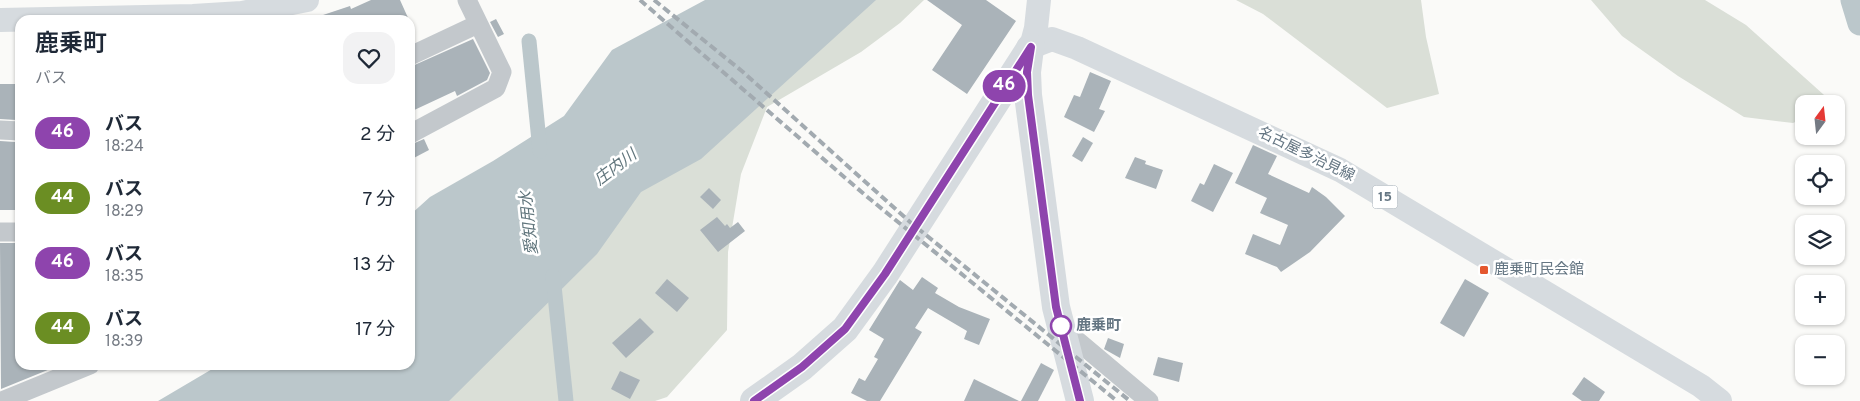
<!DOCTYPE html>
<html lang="ja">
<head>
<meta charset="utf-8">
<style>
	:root { --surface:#fff; --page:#f2f2f3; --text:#1f2937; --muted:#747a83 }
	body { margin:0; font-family:Overpass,"Noto Sans JP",sans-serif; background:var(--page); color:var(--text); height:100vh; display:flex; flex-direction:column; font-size:19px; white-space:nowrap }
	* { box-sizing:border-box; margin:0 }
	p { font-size:16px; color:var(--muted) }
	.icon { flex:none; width:28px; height:28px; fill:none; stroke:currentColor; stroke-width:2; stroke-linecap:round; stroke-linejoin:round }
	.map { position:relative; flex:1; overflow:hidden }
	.side { position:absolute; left:15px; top:15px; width:400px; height:355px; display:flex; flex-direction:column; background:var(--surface); border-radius:15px; box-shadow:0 1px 4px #0004 }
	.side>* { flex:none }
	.badge { padding:0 10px; border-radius:16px; font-size:18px; line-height:32px }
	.needle { width:32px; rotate:15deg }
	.tools { position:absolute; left:1795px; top:95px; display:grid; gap:10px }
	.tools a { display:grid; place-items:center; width:50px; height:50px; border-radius:10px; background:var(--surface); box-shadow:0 1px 4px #0004; font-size:25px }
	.map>.badge { position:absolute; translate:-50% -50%; box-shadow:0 0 0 2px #fff }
	.round { display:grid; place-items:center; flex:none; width:52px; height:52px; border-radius:15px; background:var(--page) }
	.overview { display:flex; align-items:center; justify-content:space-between; height:85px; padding:0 20px }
	h1 { font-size:24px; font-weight:600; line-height:38px }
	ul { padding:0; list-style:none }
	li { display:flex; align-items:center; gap:15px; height:65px; padding:0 20px }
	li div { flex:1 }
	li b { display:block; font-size:19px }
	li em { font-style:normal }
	li .badge { min-width:55px; font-weight:700; text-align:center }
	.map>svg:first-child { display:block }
</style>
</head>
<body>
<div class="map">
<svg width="1860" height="401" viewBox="0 0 1860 401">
	<rect width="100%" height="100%" fill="#fafaf8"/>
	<g fill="#dadfd7">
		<path d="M793 0H924L900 23 861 52 767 107 741 174 728 252 727 330 667 397 655 401H380L410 365Z"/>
		<path d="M1236 0H1421L1426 37 1439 94 1387 108 1263 14Z"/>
		<path d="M1591 0H1705L1746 25 1833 103 1804 104V118L1793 123 1744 117 1678 76 1622 36Z"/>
	</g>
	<g fill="#bbc7cb">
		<path d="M705 0H876L701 159 641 192 597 254 449 401H158L219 365H410V215L430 197 493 161 564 116 612 50Z"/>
		<path d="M1841 0H1860V11H1858Z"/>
	</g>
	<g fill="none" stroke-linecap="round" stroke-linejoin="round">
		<g stroke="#bbc7cb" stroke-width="15">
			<path d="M529 41 540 151"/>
			<path d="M553 276 566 401"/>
		</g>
		<path stroke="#bbc7cb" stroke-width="25" d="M1853 0 1860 23"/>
	</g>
	<g fill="#aab3b9">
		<path d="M371 0H400L409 20H314V18L350 6 351 9Z"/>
		<path d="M927 0H986L1016 21 967 94 932 70 962 25Z"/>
		<path d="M496 19 504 34 498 37 490 22Z"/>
		<path d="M473 39 490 73 487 80 457 96 455 91 410 112V67Z"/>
		<path d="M1090 72 1111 81 1099 109 1105 111 1094 132 1064 117 1074 95 1080 97Z"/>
		<path d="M0 84H20V110L17 109 16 120 0 119Z"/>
		<path d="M1083 137 1093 143 1082 162 1072 156Z"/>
		<path d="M424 139 429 150 410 160V145Z"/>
		<path d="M0 141 15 142V144L20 142V210H0Z"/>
		<path d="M1253 145 1277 156 1268 174 1309 193 1312 187 1326 197 1345 216 1310 252 1281 272 1277 267 1245 254 1253 234 1280 245 1288 225 1260 213 1267 198 1235 183Z"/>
		<path d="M1135 157 1146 161 1145 164 1163 170 1156 189 1125 178Z"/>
		<path d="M1214 164 1233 173 1213 212 1191 201 1200 183 1204 185Z"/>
		<path d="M709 188 721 200 713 209 700 197Z"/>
		<path d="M717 217 725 226 727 224 730 228 738 222 745 231 718 252 700 230Z"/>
		<path d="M0 243H20V365H60L1 389Z"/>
		<path d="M922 277 938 288 935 293 959 307 990 319 979 345 964 339 967 331 928 308 915 328 922 332 880 401H867L851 393 859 378 865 381 878 359 874 357 884 339 869 330 900 280 913 290Z"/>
		<path d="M667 279 689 298 677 312 655 293Z"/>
		<path d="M1465 279 1489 293 1464 337 1440 323Z"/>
		<path d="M640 318 654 332 626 358 612 343Z"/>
		<path d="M1108 338 1124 344 1120 358 1104 349Z"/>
		<path d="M1158 357 1183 363 1179 382 1153 375Z"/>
		<path d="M1041 363 1054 370 1038 401H1021Z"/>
		<path d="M620 371 640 380 630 399 611 389Z"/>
		<path d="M1584 377 1605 392 1599 401H1582L1572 394Z"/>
		<path d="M974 379 1019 401H964Z"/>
	</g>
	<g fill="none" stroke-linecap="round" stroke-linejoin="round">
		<g stroke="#c3c8cc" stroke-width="19">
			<path d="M410 56 478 24"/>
			<path d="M0 130 20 131"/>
			<path d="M410 134 496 88 502 72 467 0"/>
			<path d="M0 232H20"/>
			<path d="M1061 327 1149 401"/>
			<path d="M2 401 90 365"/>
		</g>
		<g stroke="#d6dbdf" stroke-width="24">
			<path d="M0 20 193 16 242 13 307 0"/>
			<path d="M1031 47 1052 39 1077 48 1340 170 1701 386 1720 401"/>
			<path d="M1031 47 1036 28 1039 0"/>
		</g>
		<g stroke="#d6dbdf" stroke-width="28">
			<path d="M1030 48 1027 72 1028 95 1056 307 1080 401"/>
			<path d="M754 401 802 367 845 329 885 274 1031 47"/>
		</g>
		<g stroke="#a2aab0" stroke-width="4" stroke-dasharray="8 4" stroke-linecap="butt">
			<path d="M640 0 865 195 1117 401"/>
			<path d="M654 0 743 72 910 222 1130 401"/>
		</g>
	</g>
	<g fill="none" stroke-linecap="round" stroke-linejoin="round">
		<g stroke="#fff" stroke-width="11">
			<path id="line" d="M754 401 802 367 845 329 885 274 1031 47 1027 72 1028 95 1056 307 1080 401"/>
		</g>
		<use href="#line" stroke="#8e44ad" stroke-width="8"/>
	</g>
	<rect fill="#e4572e" stroke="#fff" stroke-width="2" x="1479" y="265" width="10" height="10" rx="2.5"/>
	<circle fill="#fff" stroke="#8e44ad" stroke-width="2.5" cx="1061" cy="326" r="10"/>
	<g text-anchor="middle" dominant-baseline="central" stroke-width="5" stroke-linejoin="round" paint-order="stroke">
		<rect fill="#fff" stroke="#939fa8" stroke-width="1" x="1372.5" y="185.5" width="25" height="23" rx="4"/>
		<g font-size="14" font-weight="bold" fill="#657683">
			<text x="1385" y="197">15</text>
		</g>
		<g font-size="15" fill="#657683" stroke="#fff">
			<text transform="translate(1306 155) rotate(26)">名古屋多治見線</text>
		</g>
		<g font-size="15" fill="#657683" stroke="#fff" text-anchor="start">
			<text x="1494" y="270">鹿乗町民会館</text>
		</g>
		<g font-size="15" font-weight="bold" fill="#657683" stroke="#fff" text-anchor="start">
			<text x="1076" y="326">鹿乗町</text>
		</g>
		<g font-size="16" font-style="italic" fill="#60757c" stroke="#fff">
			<text transform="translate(616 168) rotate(-37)">庄内川</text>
			<text transform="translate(530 223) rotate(-96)">愛知用水</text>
		</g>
	</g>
</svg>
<div class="tools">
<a><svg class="needle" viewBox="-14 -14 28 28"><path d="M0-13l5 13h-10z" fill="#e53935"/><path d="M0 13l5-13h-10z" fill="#747a83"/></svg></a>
<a><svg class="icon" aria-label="locate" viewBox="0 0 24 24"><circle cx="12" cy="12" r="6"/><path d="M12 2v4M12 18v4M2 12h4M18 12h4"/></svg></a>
<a><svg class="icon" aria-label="layers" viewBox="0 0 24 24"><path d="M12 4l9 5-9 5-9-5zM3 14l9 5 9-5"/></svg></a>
<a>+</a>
<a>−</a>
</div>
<b class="badge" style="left:1004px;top:86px;background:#8e44ad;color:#fff">46</b>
<section class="side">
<div class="overview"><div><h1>鹿乗町</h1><p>バス</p></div><a class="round"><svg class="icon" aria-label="heart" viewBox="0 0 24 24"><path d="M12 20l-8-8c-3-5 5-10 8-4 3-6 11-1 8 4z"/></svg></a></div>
<ul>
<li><span class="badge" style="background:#8e44ad;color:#fff">46</span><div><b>バス</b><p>18:24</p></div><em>2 分</em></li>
<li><span class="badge" style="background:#6b8e23;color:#fff">44</span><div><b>バス</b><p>18:29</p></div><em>7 分</em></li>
<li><span class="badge" style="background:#8e44ad;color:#fff">46</span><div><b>バス</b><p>18:35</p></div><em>13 分</em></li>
<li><span class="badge" style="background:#6b8e23;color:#fff">44</span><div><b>バス</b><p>18:39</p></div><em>17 分</em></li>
</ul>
</section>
</div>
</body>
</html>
